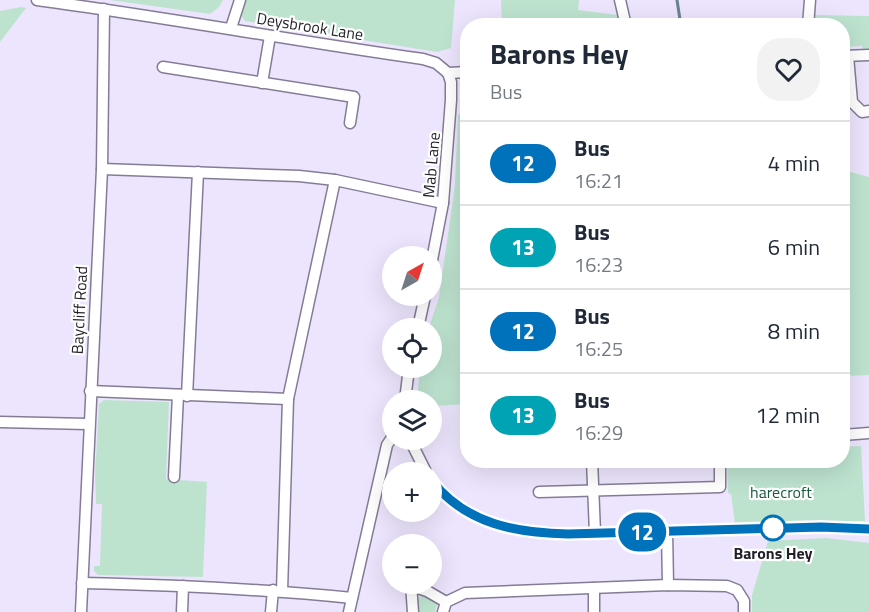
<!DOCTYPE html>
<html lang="en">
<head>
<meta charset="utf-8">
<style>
	:root { --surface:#fff; --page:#f2f2f3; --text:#1f2937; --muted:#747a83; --line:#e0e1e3 }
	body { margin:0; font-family:"Titillium Web",sans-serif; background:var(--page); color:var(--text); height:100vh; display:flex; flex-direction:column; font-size:22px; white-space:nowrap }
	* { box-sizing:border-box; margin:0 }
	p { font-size:20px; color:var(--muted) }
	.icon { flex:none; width:33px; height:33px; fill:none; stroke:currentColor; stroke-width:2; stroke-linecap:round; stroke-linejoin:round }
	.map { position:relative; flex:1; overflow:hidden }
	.details { position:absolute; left:460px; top:18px; width:390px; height:450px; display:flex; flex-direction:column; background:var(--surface); border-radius:24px; box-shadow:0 6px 24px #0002 }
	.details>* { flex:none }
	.badge { padding:0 12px; border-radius:20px; font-size:21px; line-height:39px }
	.needle { width:39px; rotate:39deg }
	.controls { position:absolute; left:382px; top:246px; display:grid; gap:12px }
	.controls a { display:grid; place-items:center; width:60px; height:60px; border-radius:50%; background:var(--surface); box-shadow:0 6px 24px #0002; font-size:30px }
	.map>.badge { position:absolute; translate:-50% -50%; box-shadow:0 0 0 3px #fff }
	.round { display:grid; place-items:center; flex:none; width:63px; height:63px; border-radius:24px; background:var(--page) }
	.summary { display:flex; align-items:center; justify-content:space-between; height:102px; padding:0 30px }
	h1 { font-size:28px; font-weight:700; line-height:45px }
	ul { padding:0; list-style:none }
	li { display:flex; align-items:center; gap:18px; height:84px; padding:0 30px; border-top:2px solid var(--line) }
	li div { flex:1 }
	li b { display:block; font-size:22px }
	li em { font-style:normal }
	li .badge { min-width:66px; font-weight:700; text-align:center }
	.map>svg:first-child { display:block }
</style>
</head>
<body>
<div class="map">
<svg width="869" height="612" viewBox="0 0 869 612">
	<rect width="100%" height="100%" fill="#ede5fd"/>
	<g fill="#bde3cf">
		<path d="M110 0H223L219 7 210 14Z"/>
		<path d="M245 0H455L451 48 437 52 245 21 240 14Z"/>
		<path d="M501 0H579L578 10 617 15 619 25H502Z"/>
		<path d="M21 7 26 8 0 42V11Z"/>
		<path d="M815 15 869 16V49H863L862 46 843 47V26L814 25Z"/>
		<path d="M468 108V404L432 406V400H417L420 368H432V328H429L439 297 451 214 455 184 458 115Z"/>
		<path d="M843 170 869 177V375L843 376Z"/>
		<path d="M104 400 169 402 166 479 207 482 203 577 98 575 94 571V566H100L102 504H96L95 475 99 404Z"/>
		<path d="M861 446 865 521 735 524 731 494 728 493 727 461 843 460V447Z"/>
		<path d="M826 538 869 543V612H752V595L768 541Z"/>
		<path d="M425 594 437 604 435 612H417C417 605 416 596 425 594Z"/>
	</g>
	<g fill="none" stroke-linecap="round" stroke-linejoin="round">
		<path stroke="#67848e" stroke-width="3" d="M677 0 681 26"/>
		<g stroke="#847c96" stroke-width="13">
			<g id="minor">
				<path d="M37 0C166 17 294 41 423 59L436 63 448 73 468 72"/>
				<path d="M620 0 626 26"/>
				<path d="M808 26 810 0"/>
				<path d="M231 28 240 0"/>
				<path d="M843 56 869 55"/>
				<path d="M848 56 852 102 862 112 869 111"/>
				<path d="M163 67 354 97 350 123"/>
				<path d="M262 83 270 36"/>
				<path d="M102 169 299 176 335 180 443 203"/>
				<path d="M432 260 443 203 451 100V82L448 73"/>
				<path d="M418 328 425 296"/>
				<path d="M90 391 288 399"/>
				<path d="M187 396 198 172"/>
				<path d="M405 400 409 368"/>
				<path d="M0 422 88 424"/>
				<path d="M843 435 869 433"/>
				<path d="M410 440 426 472"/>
				<path d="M592 460 595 533"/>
				<path d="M174 477 178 395"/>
				<path d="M432 481C466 524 516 533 568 534L821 527 869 529"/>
				<path d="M539 492 720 487V460"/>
				<path d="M667 531 668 585"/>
				<path d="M82 583C172 585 262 589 352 598"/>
				<path d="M411 584 413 612"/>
				<path d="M411 586 427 591 446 602"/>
				<path d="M594 588V612"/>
				<path d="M282 591 288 399 335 180"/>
				<path d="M81 612 102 169 104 9"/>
				<path d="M182 612 183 586"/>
				<path d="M271 612 273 590"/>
				<path d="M349 612 387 445 393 436"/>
				<path d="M443 612 446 602 465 593 668 585 727 586 737 590 744 601V612"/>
			</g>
		</g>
		<use href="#minor" stroke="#fff" stroke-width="10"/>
	</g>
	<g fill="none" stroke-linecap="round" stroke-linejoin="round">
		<g stroke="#fff" stroke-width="14">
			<path id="line" d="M432 481C466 524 516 533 568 534L821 527 869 529"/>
		</g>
		<use href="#line" stroke="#0072bc" stroke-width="9"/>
	</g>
	<circle fill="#fff" stroke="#0072bc" stroke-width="3" cx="773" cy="528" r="12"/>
	<g text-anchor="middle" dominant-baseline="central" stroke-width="4.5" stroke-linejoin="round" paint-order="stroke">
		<g font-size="16" fill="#221f29" stroke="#fff">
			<text transform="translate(310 26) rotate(9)">Deysbrook Lane</text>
			<text transform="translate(431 165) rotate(-85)">Mab Lane</text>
			<text transform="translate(79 310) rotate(-87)">Baycliff Road</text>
		</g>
		<g font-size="16" fill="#1b5c41" stroke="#fff">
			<text x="781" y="492">harecroft</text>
		</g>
		<g font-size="16" font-weight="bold" fill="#221f29" stroke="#fff">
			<text x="773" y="553">Barons Hey</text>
		</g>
	</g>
</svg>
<div class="controls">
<a><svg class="needle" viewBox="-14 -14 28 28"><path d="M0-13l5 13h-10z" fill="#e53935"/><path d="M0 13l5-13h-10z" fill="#747a83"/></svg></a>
<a><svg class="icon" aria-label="locate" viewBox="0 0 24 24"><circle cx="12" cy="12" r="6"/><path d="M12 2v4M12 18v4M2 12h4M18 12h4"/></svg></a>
<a><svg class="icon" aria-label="layers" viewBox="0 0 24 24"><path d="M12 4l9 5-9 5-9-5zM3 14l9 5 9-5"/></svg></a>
<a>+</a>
<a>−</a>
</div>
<b class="badge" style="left:642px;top:532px;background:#0072bc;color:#fff">12</b>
<section class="details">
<div class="summary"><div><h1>Barons Hey</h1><p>Bus</p></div><a class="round"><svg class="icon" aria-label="heart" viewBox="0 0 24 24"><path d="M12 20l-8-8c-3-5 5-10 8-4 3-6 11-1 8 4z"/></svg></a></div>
<ul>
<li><span class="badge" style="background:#0072bc;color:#fff">12</span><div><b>Bus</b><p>16:21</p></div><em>4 min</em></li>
<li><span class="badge" style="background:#00a3b4;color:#fff">13</span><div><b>Bus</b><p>16:23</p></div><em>6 min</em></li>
<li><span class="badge" style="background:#0072bc;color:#fff">12</span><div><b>Bus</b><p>16:25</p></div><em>8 min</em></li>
<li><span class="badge" style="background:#00a3b4;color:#fff">13</span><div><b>Bus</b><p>16:29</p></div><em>12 min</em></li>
</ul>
</section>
</div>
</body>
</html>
